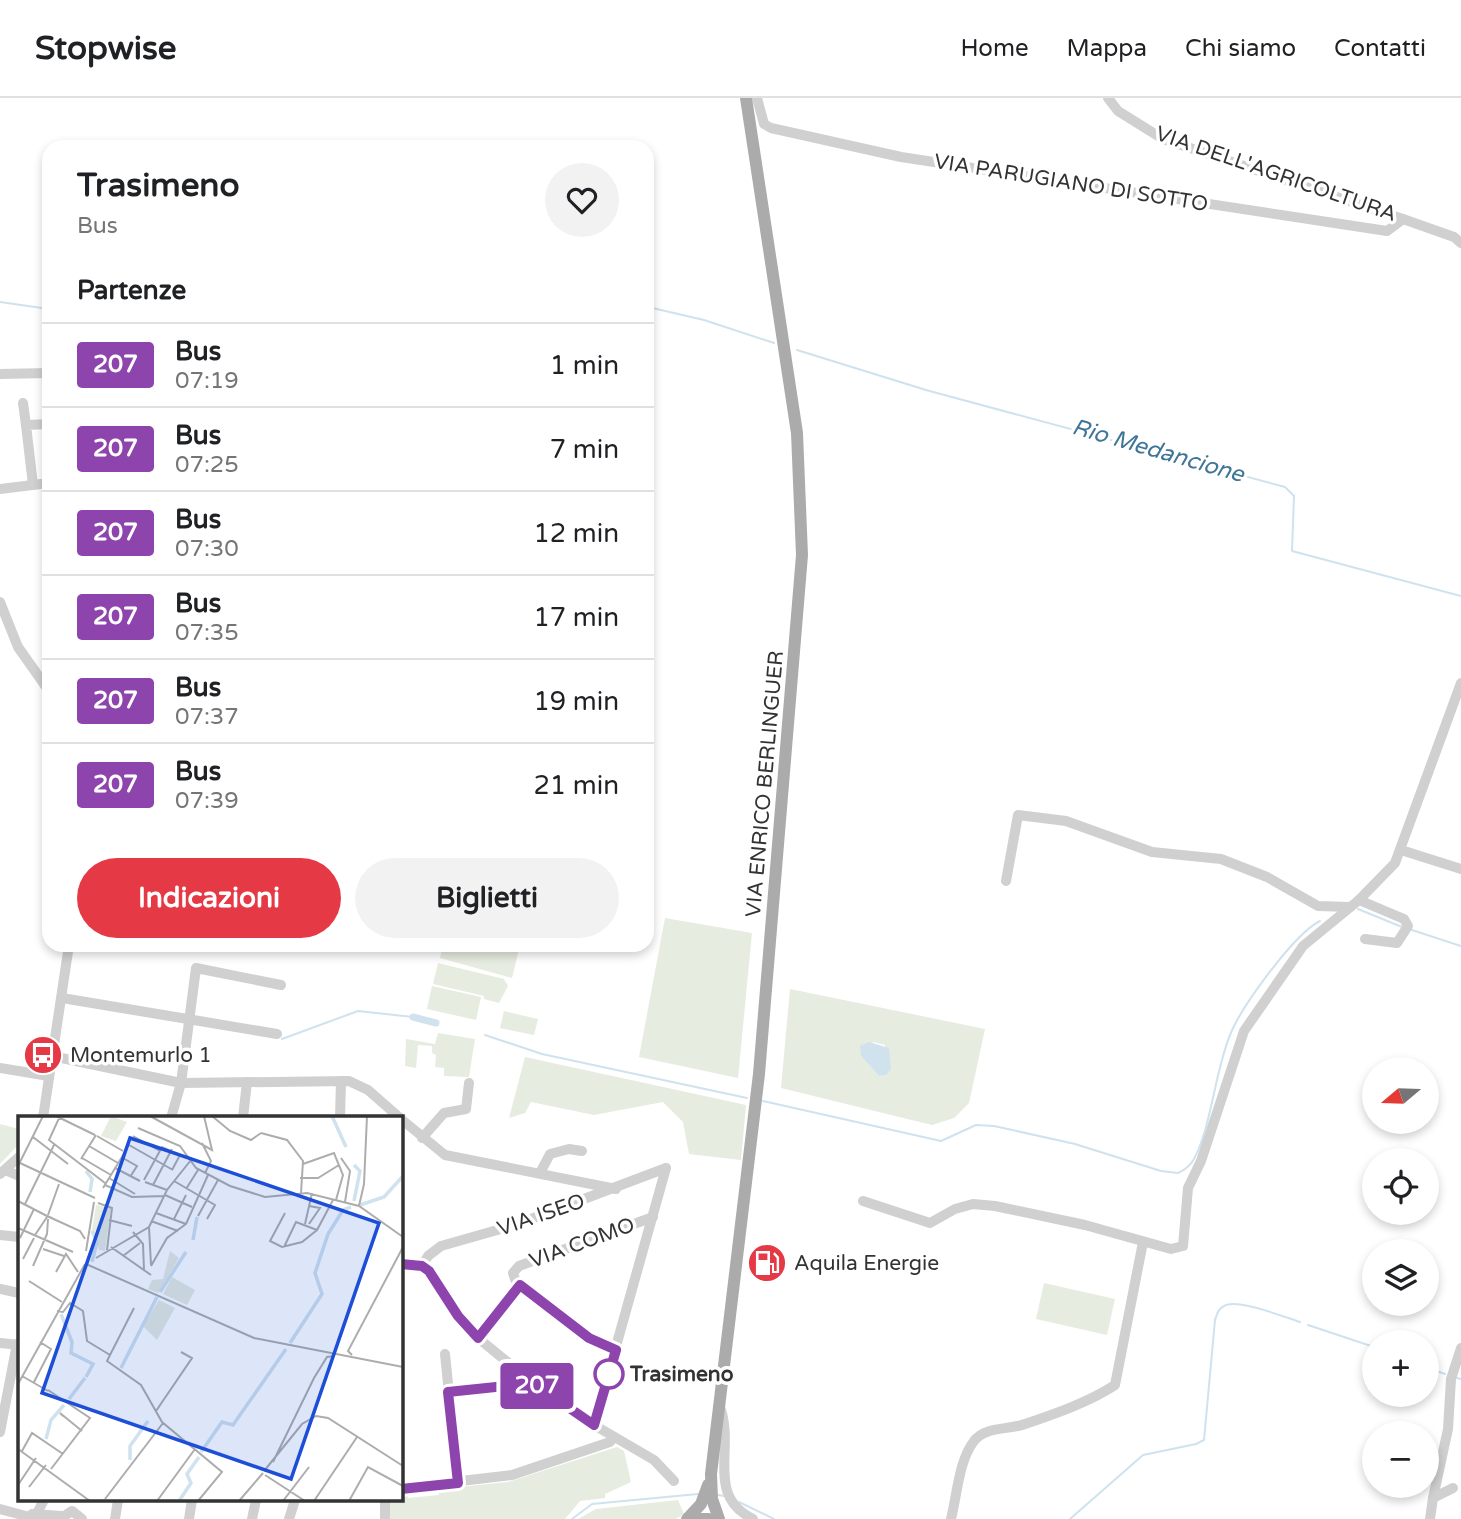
<!DOCTYPE html>
<html lang="it">
<head>
<meta charset="utf-8">
<style>
	:root { --surface:#fff; --page:#f2f2f2; --text:#202124; --muted:#757577; --line:#e0e0e0; --accent:#e63946 }
	body { margin:0; font-family:"Varela Round",sans-serif; background:var(--page); color:var(--text); height:100vh; display:flex; flex-direction:column; font-size:26px; white-space:nowrap }
	* { box-sizing:border-box; margin:0 }
	p { font-size:23px; color:var(--muted) }
	.icon { flex:none; width:38px; height:38px; fill:none; stroke:currentColor; stroke-width:2; stroke-linecap:round; stroke-linejoin:round }
	.map { position:relative; flex:1; overflow:hidden }
	.sheet { position:absolute; left:42px; top:42px; width:612px; height:812px; display:flex; flex-direction:column; background:var(--surface); border-radius:21px; box-shadow:0 4px 10px #0003 }
	.sheet>* { flex:none }
	.badge { padding:0 14px; border-radius:5px; font-size:24px; line-height:46px }
	.needle { width:46px; rotate:251deg }
	.tools { position:absolute; left:1362px; top:959px; display:grid; gap:14px }
	.tools a { display:grid; place-items:center; width:77px; height:77px; border-radius:50%; background:var(--surface); box-shadow:0 4px 10px #0003; font-size:35px }
	.map>.badge { position:absolute; translate:-50% -50%; box-shadow:0 0 0 4px #fff }
	h2 { padding:0 35px; font-size:26px; line-height:63px }
	.round { display:grid; place-items:center; flex:none; width:74px; height:74px; border-radius:37px; background:var(--page) }
	.summary { display:flex; align-items:center; justify-content:space-between; height:119px; padding:0 35px }
	h1 { font-size:33px; font-weight:700; line-height:52px }
	.button { display:flex; gap:14px; margin-top:auto; padding:14px 35px }
	.button a { flex:1; height:80px; border-radius:42px; background:var(--accent); color:#fff; font-size:28px; font-weight:700; line-height:80px; text-align:center }
	.button a+a { background:var(--page); color:var(--text) }
	ul { padding:0; list-style:none }
	li { display:flex; align-items:center; gap:21px; height:84px; padding:0 35px; border-top:2px solid var(--line) }
	li div { flex:1 }
	li b { display:block; font-size:26px }
	li em { font-style:normal }
	li .badge { min-width:77px; font-weight:700; text-align:center }
	header { display:flex; align-items:center; gap:42px; box-sizing:border-box; height:98px; padding:0 35px; background:var(--surface); border-bottom:2px solid var(--line) }
	header strong { font-size:33px }
	nav { display:flex; gap:38px; margin-inline-start:auto; font-size:24px }
	.map>svg:first-child { display:block }
</style>
</head>
<body>
<header>
<strong>Stopwise</strong>
<nav><a>Home</a><a>Mappa</a><a>Chi siamo</a><a>Contatti</a></nav>
</header>
<div class="map">
<svg width="1461" height="1421" viewBox="0 0 1461 1421">
	<rect width="100%" height="100%" fill="#fff"/>
	<g fill="#e6ecdf" fill-rule="evenodd">
		<path d="M665 820 752 835 738 980 639 959Z"/>
		<path d="M443 847H520L512 880 440 860Z"/>
		<path d="M438 865 504 881 508 888 499 905 484 901V898L433 886Z"/>
		<path d="M432 888 481 899 476 922 427 911Z"/>
		<path d="M790 891 985 931 969 1005 954 1020 932 1027 781 990ZM873 944 885 947 886 977 879 978 861 958Z"/>
		<path d="M504 913 538 921 534 937 500 930Z"/>
		<path d="M438 935 475 941 469 979 444 978V970L435 969 436 957 432 955V948L418 947 416 970 405 968 406 941 435 946Z"/>
		<path d="M525 959 746 1007 741 1062 689 1056 683 1024 663 1004 594 1017 531 1004 525 1015 509 1020Z"/>
		<path d="M0 1026 19 1031V1046L0 1066Z"/>
		<path d="M1044 1185 1115 1201 1107 1237 1036 1221Z"/>
		<path d="M617 1349 624 1353 631 1384 605 1396V1400L580 1403 565 1421H389V1402H401V1394H407L408 1400 439 1397V1391L508 1384Z"/>
		<path d="M678 1402 684 1416 676 1421H578L596 1411Z"/>
	</g>
	<path fill="#cfe2ee" d="M869 944 889 950 891 971 886 977 879 978 861 958 860 948Z"/>
	<g fill="none" stroke-linecap="round" stroke-linejoin="round">
		<g stroke="#cfe2ee" stroke-width="2">
			<path d="M0 204 49 211"/>
			<path d="M648 209 704 222 774 245"/>
			<path d="M797 252 926 292 1285 389 1294 398 1292 453 1461 498"/>
			<path d="M1358 811 1402 829"/>
			<path d="M1412 832 1461 848"/>
			<path d="M485 937 542 956 747 1000"/>
			<path d="M282 941 358 913 413 919"/>
			<path d="M763 1003 941 1043 976 1027 994 1028 1075 1046 1161 1073 1178 1075C1185 1072 1190 1068 1194 1061 1211 1030 1215 973 1230 937 1241 909 1294 836 1320 823"/>
			<path d="M1308 1227 1374 1249"/>
			<path d="M1426 1269 1445 1276"/>
			<path d="M1457 1280 1461 1281"/>
			<path d="M718 1397 724 1398"/>
			<path d="M739 1404 774 1421"/>
			<path d="M572 1421 592 1406 698 1396"/>
			<path d="M1070 1421 1143 1357 1196 1346 1204 1342 1215 1222C1217 1216 1218 1211 1224 1208 1237 1200 1284 1219 1300 1224"/>
		</g>
		<path stroke="#cfe2ee" stroke-width="7" d="M413 919 436 925"/>
		<g stroke="#d0d0d0" stroke-width="10">
			<path d="M757 0 764 26 771 30 901 59 1387 133 1403 121"/>
			<path d="M1108 0 1118 13 1163 41 1403 121 1454 139 1461 145"/>
			<path d="M0 276 49 275"/>
			<path d="M23 305 26 327"/>
			<path d="M33 387 26 327 49 326"/>
			<path d="M0 391 49 385"/>
			<path d="M0 504 18 549 49 593"/>
			<path d="M1401 752 1461 771"/>
			<path d="M1006 783 1018 717 1066 723 1152 754 1221 761 1267 779 1318 808 1350 809"/>
			<path d="M1359 802 1404 821 1408 828 1397 845 1365 841"/>
			<path d="M62 900 277 936"/>
			<path d="M52 958 181 985 349 983 368 992 400 1020"/>
			<path d="M0 970 49 978"/>
			<path d="M43 1020 69 847"/>
			<path d="M171 1020 181 985 196 870 281 887"/>
			<path d="M243 1020 247 984"/>
			<path d="M340 1020 341 983"/>
			<path d="M401 1021 445 1057 616 1091"/>
			<path d="M422 1040 444 1015 466 1011 469 985"/>
			<path d="M5 1072 19 1078"/>
			<path d="M540 1075 550 1056 569 1051 582 1053"/>
			<path d="M0 1076 19 1059"/>
			<path d="M863 1103 930 1125 955 1111 973 1106 995 1108 1085 1127 1171 1151 1183 1148 1188 1090 1201 1063 1244 933 1303 848 1359 802 1395 765 1461 585"/>
			<path d="M0 1137 19 1139"/>
			<path d="M401 1166 426 1171 458 1218 478 1240 533 1285 594 1327 654 1362 674 1383"/>
			<path d="M422 1168 428 1158 441 1148 515 1127 666 1070"/>
			<path d="M0 1191 19 1195"/>
			<path d="M478 1240 520 1187"/>
			<path d="M0 1245 19 1247"/>
			<path d="M616 1252 589 1240 516 1184 513 1175 519 1168 653 1119"/>
			<path d="M445 1256 458 1385"/>
			<path d="M448 1294 533 1285"/>
			<path d="M721 1312C734 1353 706 1398 753 1421"/>
			<path d="M594 1327 666 1070"/>
			<path d="M0 1334 17 1246"/>
			<path d="M401 1390 512 1377 610 1344 614 1339"/>
			<path d="M1433 1400 1448 1331 1451 1281 1461 1250"/>
			<path d="M0 1411 37 1421"/>
			<path d="M37 1415 44 1402"/>
			<path d="M32 1416 62 1418"/>
			<path d="M60 1421 72 1413 82 1421"/>
			<path d="M115 1421 118 1402"/>
			<path d="M189 1421 192 1402"/>
			<path d="M252 1421 256 1402"/>
			<path d="M289 1421 295 1402"/>
			<path d="M385 1421V1402"/>
			<path d="M951 1421C957 1397 959 1362 974 1343 985 1328 1009 1332 1025 1326 1055 1316 1089 1304 1115 1287L1143 1144"/>
			<path d="M1430 1421 1433 1400 1453 1390"/>
		</g>
		<g stroke="#ababab" stroke-width="12">
			<path d="M687 1421 701 1406 708 1387"/>
			<path d="M692 1421H709"/>
			<path d="M719 1421 712 1401 711 1376 759 976 802 457 797 335 746 0"/>
		</g>
	</g>
	<g fill="none" stroke-linecap="round" stroke-linejoin="round">
		<g stroke="#fff" stroke-width="16">
			<path id="line" d="M401 1166 422 1168 429 1173 458 1218 478 1240 520 1187 589 1240 616 1252 594 1327 533 1285 448 1294 458 1385 401 1391"/>
		</g>
		<use href="#line" stroke="#8e44ad" stroke-width="10"/>
	</g>
	<defs>
		<g id="bus-disc" transform="scale(2.0125)"><circle r="9.5" fill="#e63946" stroke="#fff"/><path d="M-5-6H5V4H4V6H2V4H-2V6H-4V4H-5ZM-3.5-4V0h7V-4ZM-3.5 1.2v1.5H-2V1.2ZM2 1.2v1.5H3.5V1.2Z" fill="#fff"/></g>
		<g id="fuel-disc" transform="scale(2.0125)"><circle r="9.5" fill="#e63946" stroke="#fff"/><path d="M-5.5-6h7V0h2V4h1.3V-2.5L3-4.5l.8-.8L6-3V5H2.5V1h-1V6h-7ZM-4.2-4.7v3.2H.2V-4.7Z" fill="#fff"/></g>
	</defs>
	<g fill-rule="evenodd">
		<use href="#bus-disc" x="43" y="957"/>
		<use href="#fuel-disc" x="767" y="1165"/>
	</g>
	<circle fill="#fff" stroke="#8e44ad" stroke-width="3.5" cx="609" cy="1276" r="14"/>
	<g text-anchor="middle" dominant-baseline="central" stroke-width="7" stroke-linejoin="round" paint-order="stroke">
		<g font-size="21" fill="#333" stroke="#fff">
			<text transform="translate(1276 76) rotate(19)">VIA DELL'AGRICOLTURA</text>
			<text transform="translate(1071 85) rotate(9)">VIA PARUGIANO DI SOTTO</text>
			<text transform="translate(765 686) rotate(-85)">VIA ENRICO BERLINGUER</text>
			<text transform="translate(541 1117) rotate(-19)">VIA ISEO</text>
			<text transform="translate(582 1145) rotate(-20)">VIA COMO</text>
		</g>
		<g font-size="21" fill="#333" stroke="#fff" text-anchor="start">
			<text x="70" y="957">Montemurlo 1</text>
			<text x="794" y="1165">Aquila Energie</text>
		</g>
		<g font-size="21" font-weight="bold" fill="#333" stroke="#fff" text-anchor="start">
			<text x="630" y="1276">Trasimeno</text>
		</g>
		<g font-size="23" font-style="italic" fill="#3f7597" stroke="#fff">
			<text transform="translate(1158 353) rotate(16)">Rio Medancione</text>
		</g>
	</g>
	<g transform="translate(18 1018)">
		<rect width="385" height="385" fill="#fff"/>
		<path d="M93 0 109 6 98 25 83 20ZM78 89 93 92 87 135 81 134 74 114ZM152 135 161 142 140 177 130 173 134 164 145 163ZM154 161 177 174 169 189 145 178ZM141 184 157 192 139 224 125 210Z" fill="#e6ecdf"/>
		<path fill="none" stroke="#cfe2ee" stroke-width="3.5" d="M314 0 328 31M68 55 74 63 72 76M336 85 342 55 336 49M342 89 366 81 385 60M74 115 79 126 74 146M175 124 179 101M142 176 168 136M43 198 54 226 53 237 75 248 68 261M272 227 304 178 297 157 310 118 325 94 333 91M103 252 139 181M51 283 67 262M28 323 33 304 46 289M183 336 204 306 215 309 268 233M112 344V330L130 305M161 385 173 367 169 358 181 341"/>
		<path fill="none" stroke="#adadad" stroke-width="2" d="M38 0 77 19M42 0 31 24 87 67M132 0 194 34 186 0M194 0 212 15 233 24 243 17M120 12 162 30 178 52 212 70 247 81 289 77 341 90 385 121M243 17 269 24 285 45 283 77M79 20 105 35M115 20 142 35M15 21 50 48M184 27 193 45 187 57M111 29 155 54M71 30 100 47M103 41 119 50 112 61M64 42 93 59M323 42 332 55 327 86M63 43 78 19M2 47 77 82M285 48 316 37 325 59 318 84M0 50 25 0M97 52 122 65M91 62 117 78M282 62H300L321 49M126 64 144 31 162 39 154 54M156 65 197 89 189 103M127 66 149 74M87 69 114 81 146 80M135 69 154 33M85 72 107 36M168 73 180 54M147 79 174 91M0 85 29 100M80 87 94 92 89 134M7 88 36 29M291 90 302 92 291 108M341 90 346 68 349 0M138 97 168 108M267 97 252 125 264 131 284 126 299 114 315 84M30 99 41 68M180 100 200 64M34 102 29 100 62 115 67 123M156 103 168 79M91 104 114 110M133 105 160 115M168 108 190 59M287 108 294 77M131 111 133 149M0 112 55 136M115 116 125 128 126 154M17 119 29 101M2 122 16 93M93 131 133 159M266 131 278 106 299 114M25 133 46 140M68 135 76 86M105 140 122 127M78 142 131 111 149 74 173 44M5 143 16 122M68 148 236 222 385 251M15 150 29 118 30 103M133 150 149 122 168 108M38 156 48 138 60 156M11 165 44 186M39 195 45 196 52 187 65 195 69 225 92 239M92 239 89 245 123 269 144 306 204 356 180 385M92 239 116 192M334 239 330 235 385 131M4 260 30 275M16 266 33 233 22 226M0 268 67 148M30 274 72 302 33 353M138 295 174 242 163 236M45 300 42 297 64 315M0 333 72 385M4 335 14 317 45 338M255 346 296 262 309 241 316 240M246 355 284 308 298 300 310 302 385 350M247 359 287 385M0 369 18 342M11 371 28 349M87 383 145 307M139 385 177 333M221 385 245 357M265 385 291 351M296 385 339 321M331 385 350 351 385 370"/>
		<path fill="#1d4ed8" fill-opacity="0.15" stroke="#1d4ed8" stroke-width="3.5" d="M112 22 361 107 273 363 24 277Z"/>
		<rect width="385" height="385" fill="none" stroke="#333" stroke-width="3.5"/>
	</g>
</svg>
<div class="tools">
<a><svg class="needle" viewBox="-14 -14 28 28"><path d="M0-13l5 13h-10z" fill="#e53935"/><path d="M0 13l5-13h-10z" fill="#757577"/></svg></a>
<a><svg class="icon" aria-label="locate" viewBox="0 0 24 24"><circle cx="12" cy="12" r="6"/><path d="M12 2v4M12 18v4M2 12h4M18 12h4"/></svg></a>
<a><svg class="icon" aria-label="layers" viewBox="0 0 24 24"><path d="M12 4l9 5-9 5-9-5zM3 14l9 5 9-5"/></svg></a>
<a>+</a>
<a>−</a>
</div>
<b class="badge" style="left:537px;top:1288px;background:#8e44ad;color:#fff">207</b>
<section class="sheet">
<div class="summary"><div><h1>Trasimeno</h1><p>Bus</p></div><a class="round"><svg class="icon" aria-label="heart" viewBox="0 0 24 24"><path d="M12 20l-8-8c-3-5 5-10 8-4 3-6 11-1 8 4z"/></svg></a></div>
<h2>Partenze</h2>
<ul>
<li><span class="badge" style="background:#8e44ad;color:#fff">207</span><div><b>Bus</b><p>07:19</p></div><em>1 min</em></li>
<li><span class="badge" style="background:#8e44ad;color:#fff">207</span><div><b>Bus</b><p>07:25</p></div><em>7 min</em></li>
<li><span class="badge" style="background:#8e44ad;color:#fff">207</span><div><b>Bus</b><p>07:30</p></div><em>12 min</em></li>
<li><span class="badge" style="background:#8e44ad;color:#fff">207</span><div><b>Bus</b><p>07:35</p></div><em>17 min</em></li>
<li><span class="badge" style="background:#8e44ad;color:#fff">207</span><div><b>Bus</b><p>07:37</p></div><em>19 min</em></li>
<li><span class="badge" style="background:#8e44ad;color:#fff">207</span><div><b>Bus</b><p>07:39</p></div><em>21 min</em></li>
</ul>
<div class="button"><a>Indicazioni</a><a>Biglietti</a></div>
</section>
</div>
</body>
</html>
